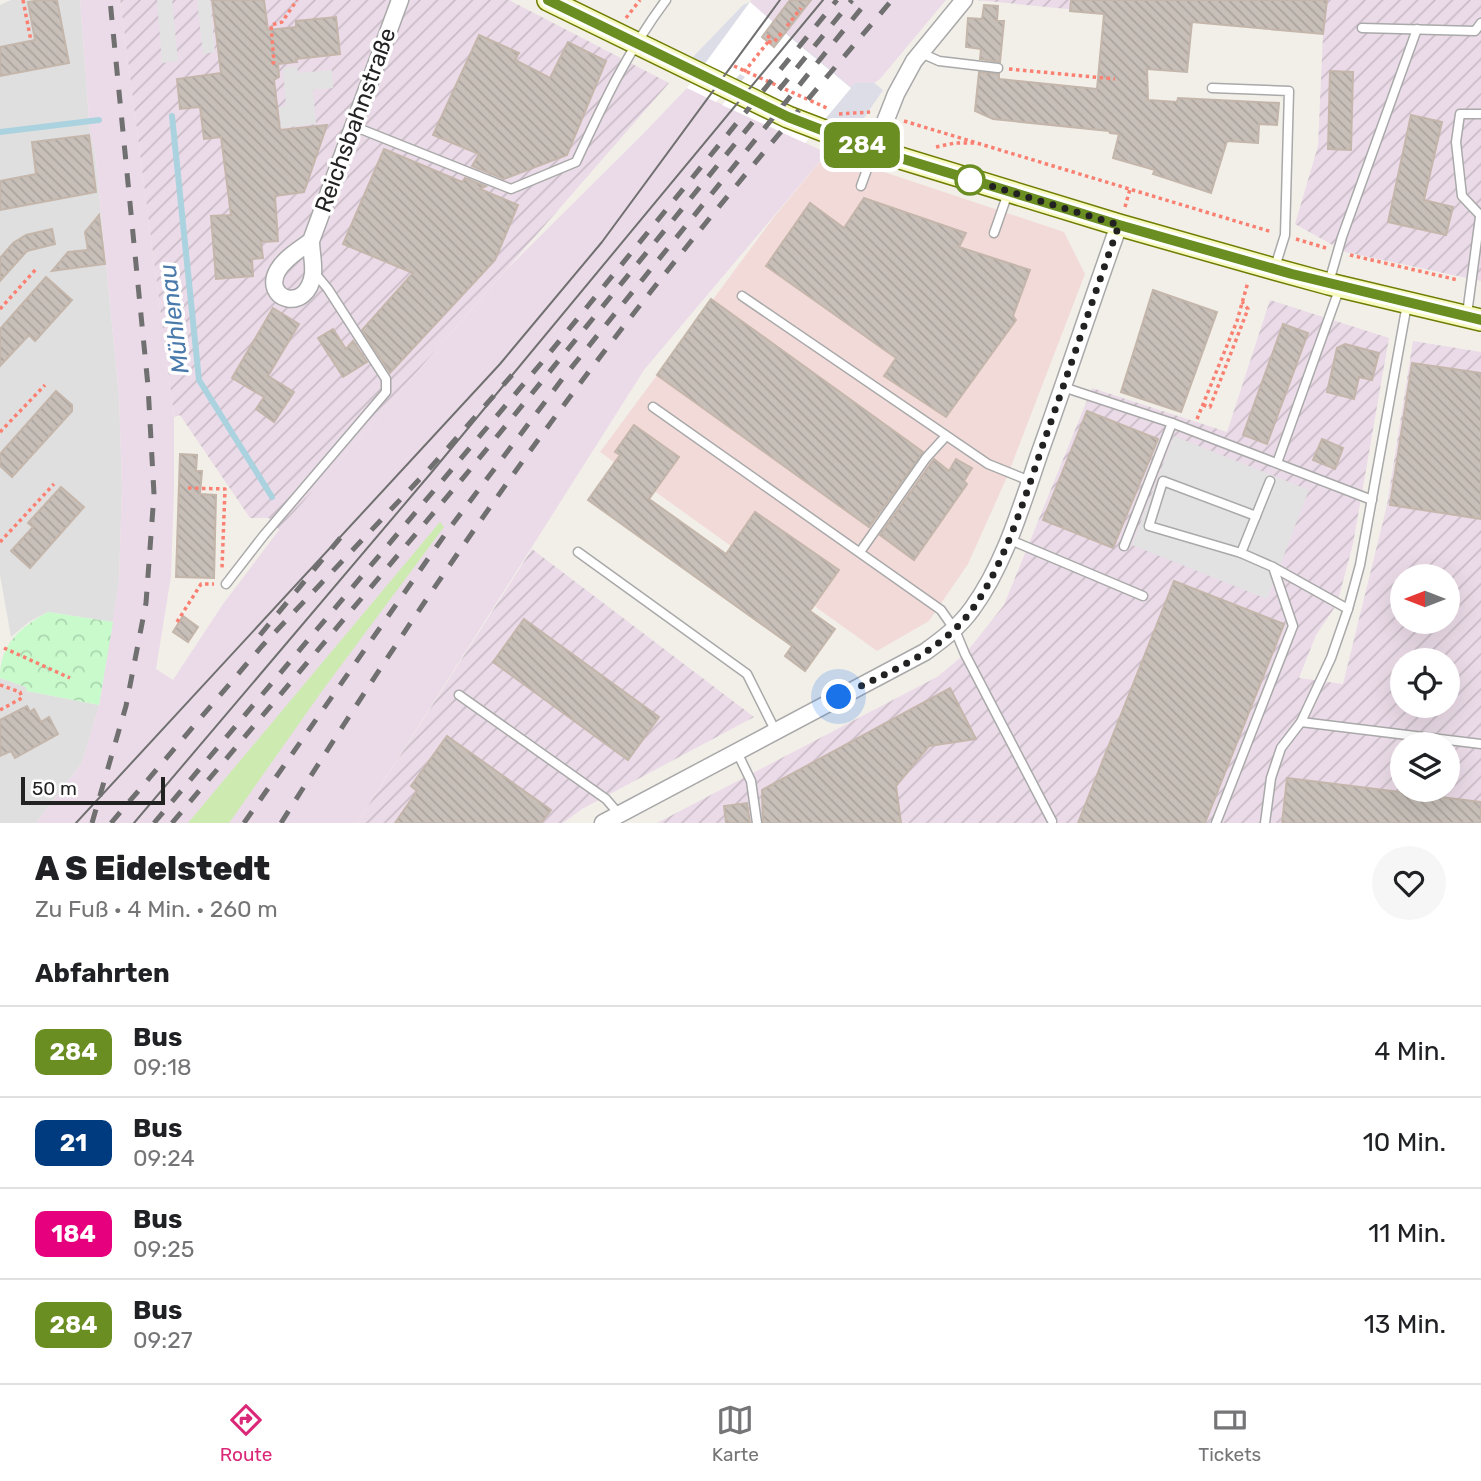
<!DOCTYPE html>
<html lang="de">
<head>
<meta charset="utf-8">
<style>
	:root { --surface:#fff; --page:#f6f6f6; --text:#202124; --muted:#757577; --line:#e0e0e0; --accent:#db2777 }
	body { margin:0; font-family:Rubik,sans-serif; background:var(--page); color:var(--text); height:100vh; display:flex; flex-direction:column; font-size:26px; white-space:nowrap }
	* { box-sizing:border-box; margin:0 }
	p { font-size:23px; color:var(--muted) }
	.icon { flex:none; width:38px; height:38px; fill:none; stroke:currentColor; stroke-width:2; stroke-linecap:round; stroke-linejoin:round }
	.map { position:relative; height:823px; overflow:hidden }
	.details { display:flex; flex-direction:column; background:var(--surface); flex:1 }
	.details>* { flex:none }
	.badge { padding:0 14px; border-radius:10px; font-size:24px; line-height:46px }
	.needle { width:46px; rotate:270deg }
	.tools { position:absolute; left:1390px; top:564px; display:grid; gap:14px }
	.tools a { display:grid; place-items:center; width:70px; height:70px; border-radius:50%; background:var(--surface); box-shadow:0 7px 28px #0002; font-size:35px }
	.scale { position:absolute; left:21px; bottom:18px; width:144px; box-sizing:border-box; padding-left:7px; border:4px solid #222; border-top:0; font-size:19px; line-height:24px; white-space:nowrap; color:#222; -webkit-text-stroke:5px #fff; paint-order:stroke }
	.you { position:absolute; width:35px; height:35px; margin:-18px; border:5px solid #fff; border-radius:50%; background:#1a73e8; box-shadow:0 0 0 10px #1a73e833 }
	.map>.badge { position:absolute; translate:-50% -50%; box-shadow:0 0 0 4px #fff }
	h2 { padding:0 35px; font-size:26px; line-height:63px }
	.round { display:grid; place-items:center; flex:none; width:74px; height:74px; border-radius:37px; background:var(--page) }
	.head { display:flex; align-items:center; justify-content:space-between; height:119px; padding:0 35px }
	h1 { font-size:33px; font-weight:800; line-height:52px }
	ul { padding:0; list-style:none }
	li { display:flex; align-items:center; gap:21px; height:91px; padding:0 35px; border-top:2px solid var(--line) }
	li div { flex:1 }
	li b { display:block; font-size:26px }
	li em { font-style:normal }
	li .badge { min-width:77px; font-weight:700; text-align:center }
	.tab-bar { display:flex; justify-content:space-around; align-items:center; height:98px; border-top:2px solid var(--line); background:var(--surface); font-size:19px; color:var(--muted) }
	.tab-bar a { display:grid; justify-items:center; gap:4px }
	.tab-bar .current { color:var(--accent) }
	.map>svg:first-child { display:block }
</style>
</head>
<body>
<div class="map">
<svg width="1481" height="823" viewBox="0 0 1481 823">
	<defs>
		<pattern id="industrial-furrows" width="10" height="10" patternUnits="userSpaceOnUse" patternTransform="scale(1.75)"><rect width="10" height="10" fill="#ebdbe8"/><path d="M-1 1l2-2M0 10L10 0M9 11l2-2" fill="none" stroke="#c9bcc7"/></pattern>
		<pattern id="park-crowns" width="20" height="18" patternUnits="userSpaceOnUse" patternTransform="scale(1.75)"><rect width="20" height="18" fill="#c8facc"/><path d="M2 6a3 3 0 1 1 6 0M12 15a3 3 0 1 1 6 0" fill="none" stroke="#acd6af"/></pattern>
		<pattern id="building-back-hatch" width="6" height="6" patternUnits="userSpaceOnUse" patternTransform="scale(1.75)"><rect width="6" height="6" fill="#c7bfb8"/><path d="M-1 5l2 2M0 0l6 6M5-1l2 2" fill="none" stroke="#aba49e"/></pattern>
	</defs>
	<rect width="100%" height="100%" fill="#f2efe9"/>
	<g fill="#e0dfdf">
		<path d="M11 0H80L90 132 95 152 119 396 122 486 119 581 113 622 48 612 29 622 11 637 0 575V5Z"/>
		<path d="M0 678 27 687V691L99 705 82 763 36 823H0Z"/>
	</g>
	<path fill="#f2dad9" d="M827 153 1064 232 1085 274 1007 477 968 564 929 621 877 651 600 452 774 217Z"/>
	<g fill="url(#industrial-furrows)" fill-rule="evenodd">
		<path d="M120 0H509L669 83 279 530 269 518H250L180 415 174 417Z"/>
		<path d="M976 0H1481V281L1345 252 1295 224 1318 146 1323 34Z"/>
		<path d="M1270 300 1389 338 1353 544 1337 604 1316 635 1299 678 1343 684 1387 505 1413 341 1481 352V823H657L937 677 965 654 1004 605 1092 388 1227 432ZM1402 576H1447V621H1402ZM1402 660H1447V705H1402ZM1402 744H1447V789H1402Z"/>
		<path d="M532 549 754 717 582 809 563 823H357Z"/>
	</g>
	<g fill="#ebdbe8">
		<path d="M80 0H120L174 417V490L171 576 156 669 173 680 223 604 279 530 506 270 642 135 687 88 827 153 644 370 357 823H36L82 763 99 705 119 581 122 486 119 396 95 152 90 132Z"/>
		<path d="M751 0H946L880 79 874 83 851 88 786 33 762 37 773 22 750 2Z"/>
	</g>
	<path fill="#cdebb0" d="M440 522 444 527 322 691 229 823H188Z"/>
	<path fill="url(#park-crowns)" d="M48 612 113 622 99 705 27 691 26 687 0 678C0 643 20 628 48 612Z"/>
	<g fill="#e2e2e2">
		<path d="M157 0H172L178 61 162 63Z"/>
		<path d="M197 0H210L215 52 203 54Z"/>
		<path d="M297 66 298 73 332 70 333 88 313 90 316 124 281 128 279 107 286 106 283 68Z"/>
		<path d="M1174 436 1309 490 1267 599 1132 545Z"/>
	</g>
	<path fill="#dddde8" d="M750 2 851 87 855 83H874L883 90 860 124 851 127 830 125 692 58 743 5Z"/>
	<path fill="#fff" d="M750 2 773 22 762 38 774 47 785 33 851 88 805 143 722 105 745 77 740 74 716 102 687 88Z"/>
	<g fill="none" stroke-linecap="round" stroke-linejoin="round">
		<g stroke="#aad3df" stroke-width="6">
			<path d="M172 116 199 380 272 497"/>
			<path d="M0 132 99 120"/>
		</g>
	</g>
	<g fill="url(#building-back-hatch)" stroke="#c4b6ab" stroke-width="2">
		<path d="M41 0H57L69 63 0 76V47L35 40 28 2Z"/>
		<path d="M212 0H264L268 30 296 27V21L336 17 340 54 296 59 297 62 278 64 279 77 274 80 280 130 327 125 304 192 275 196 278 241 261 242 263 258 252 259 253 276 216 279 211 216 231 215 221 137 204 139 200 107 180 109 177 79 221 73Z"/>
		<path d="M790 0H811L774 47 762 37Z"/>
		<path d="M1071 0H1327L1323 34 1192 22 1187 72 1147 69 1148 100 1177 102 1178 98 1279 103 1277 125 1259 124 1258 143 1227 141 1211 193 1153 174 1155 170 1113 158 1119 134 1110 133 1109 131 993 119 975 111 979 72 999 74V79L1097 89 1104 14 1070 11Z"/>
		<path d="M984 5 998 6 997 21H1004L1000 62 980 59 981 49 966 47 968 18 982 19Z"/>
		<path d="M479 35 519 53 515 60 550 78 568 42 606 61 567 155 504 179 472 166 479 154 433 135Z"/>
		<path d="M1330 71 1353 72 1351 150 1328 149Z"/>
		<path d="M1411 115 1442 122 1424 200 1453 207 1446 235 1388 222Z"/>
		<path d="M89 135 96 192 0 210V181L36 174 32 142Z"/>
		<path d="M384 149 462 182 465 178 486 186 480 189 518 205 495 260 390 373 362 330 413 273 343 244Z"/>
		<path d="M864 198 966 233 959 247 1030 270 1013 316 1016 320 946 417 884 376 896 358 766 266 810 203 844 228Z"/>
		<path d="M99 215 105 264 52 271 68 252 88 250 85 232Z"/>
		<path d="M52 229 55 244 27 251 0 281V258L13 243 26 235Z"/>
		<path d="M46 277 72 300 35 341 29 335 0 366V329Z"/>
		<path d="M1153 290 1217 312 1181 412 1121 392Z"/>
		<path d="M711 299 923 452 869 527 657 375Z"/>
		<path d="M273 308 299 324 268 376 294 392 274 422 256 409 264 397 232 378Z"/>
		<path d="M1283 324 1308 333 1267 444 1243 435Z"/>
		<path d="M333 329 346 349 353 341 367 362 343 377 318 338Z"/>
		<path d="M1345 344 1379 353 1372 380 1359 377 1354 399 1327 392 1337 348Z"/>
		<path d="M1412 363 1481 373V519L1390 505Z"/>
		<path d="M56 391 72 405V411L12 477 0 466V454Z"/>
		<path d="M1087 411 1158 439 1113 548 1043 520Z"/>
		<path d="M634 425 679 457 649 499 726 554 755 512 839 570 810 611 835 629 805 671 785 656 792 646 588 500 620 455 615 452Z"/>
		<path d="M1322 439 1343 448 1335 469 1313 460Z"/>
		<path d="M180 454 197 455 196 471H202L200 494 216 495 214 578 176 577Z"/>
		<path d="M934 459 949 471 956 459 972 468 964 481 967 484 914 560 880 535Z"/>
		<path d="M61 487 84 507 30 568 11 551 33 527 28 523Z"/>
		<path d="M1174 581 1284 624 1205 823H1078Z"/>
		<path d="M183 616 198 627 188 642 173 632Z"/>
		<path d="M524 619 659 717 628 760 493 662Z"/>
		<path d="M950 688 976 739 929 746 896 786 901 823H763L762 790Z"/>
		<path d="M27 706 30 712 34 709 41 722 49 717 58 734 15 758 11 751 0 756V720Z"/>
		<path d="M447 736 551 810 541 823H395L417 791 411 786Z"/>
		<path d="M1287 778 1481 802V823H1282Z"/>
		<path d="M747 803 750 823H726L724 806Z"/>
	</g>
	<g fill="none" stroke-linecap="round" stroke-linejoin="round">
		<g stroke="#a9a9a9" stroke-width="11">
			<g id="lane">
				<path d="M1362 28 1475 31 1481 23"/>
				<path d="M921 53 939 61 998 68"/>
				<path d="M1212 88 1289 91 1285 235 1275 267"/>
				<path d="M1481 114H1460L1456 142 1462 196 1481 216"/>
				<path d="M353 126 511 189 576 162C603 104 627 52 666 0"/>
				<path d="M861 186 874 150"/>
				<path d="M994 233 1008 193"/>
				<path d="M1329 282 1342 237 1417 29"/>
				<path d="M742 296 988 464 1030 481"/>
				<path d="M1467 314 1480 217"/>
				<path d="M1063 387 1172 423 1372 500"/>
				<path d="M653 407 941 610 955 630 965 654 1052 821"/>
				<path d="M1277 463 1340 287"/>
				<path d="M1008 539 1143 596"/>
				<path d="M1124 546 1172 423"/>
				<path d="M578 552 747 674 775 730"/>
				<path d="M860 552 926 458 946 436"/>
				<path d="M1241 553 1149 526 1163 481 1256 516"/>
				<path d="M1273 567 1348 609"/>
				<path d="M226 584 264 535 386 392V379L328 289 314 272"/>
				<path d="M459 695 606 799 619 814"/>
				<path d="M1301 722 1481 744"/>
				<path d="M737 752 751 781 757 823"/>
				<path d="M1216 823 1293 626 1273 567 1241 553 1270 481"/>
				<path d="M1265 823 1271 778 1281 748 1301 722 1331 658 1348 609 1360 565 1407 304"/>
			</g>
		</g>
		<g stroke="#a9a9a9" stroke-width="19">
			<g id="street">
				<path d="M874 150 896 94 914 61 964 0"/>
				<path d="M311 241C300 249 285 258 278 270 261 299 307 315 313 274 314 263 311 251 311 241L400 0"/>
				<path d="M603 823 925 652C943 639 959 627 972 609 1005 564 1022 504 1040 452 1067 377 1092 300 1119 225"/>
			</g>
		</g>
		<g stroke="#707d05" stroke-width="24">
			<path id="secondary" d="M548 0 788 117 874 150 1119 225 1274 269 1329 284 1481 320"/>
		</g>
		<g stroke="#fa8072" stroke-width="3.5" stroke-dasharray="3.5 3.5" stroke-linecap="butt">
			<path d="M23 0 31 41"/>
			<path d="M626 18 640 0"/>
			<path d="M787 26 801 8"/>
			<path d="M768 42H774L783 31"/>
			<path d="M272 64 274 62 271 25 282 22 297 0"/>
			<path d="M734 66 829 109"/>
			<path d="M1009 69 1115 79"/>
			<path d="M744 72 768 42 769 33"/>
			<path d="M839 114 870 112"/>
			<path d="M904 121 1272 232"/>
			<path d="M936 147 955 143H974"/>
			<path d="M1125 207 1130 189"/>
			<path d="M1296 239 1326 248"/>
			<path d="M1350 255 1458 280"/>
			<path d="M0 309 37 268"/>
			<path d="M1203 405 1210 407 1248 309 1242 302"/>
			<path d="M1197 419 1237 321 1248 282"/>
			<path d="M0 432 45 385"/>
			<path d="M188 488 225 489 222 568"/>
			<path d="M0 542 54 484"/>
			<path d="M177 622 201 584H214"/>
			<path d="M4 648 70 678"/>
			<path d="M0 685 20 692 22 698 0 710"/>
		</g>
		<use href="#lane" stroke="#fff" stroke-width="8"/>
		<use href="#street" stroke="#fff" stroke-width="16"/>
		<use href="#secondary" stroke="#f7fabf" stroke-width="21"/>
		<g stroke="#707070" stroke-width="2">
			<path d="M76 823 500 364 602 242 780 0"/>
			<path d="M134 823 431 473 823 0"/>
		</g>
		<g stroke="#707070" stroke-width="5" stroke-dasharray="14 14" stroke-linecap="butt">
			<path d="M260 635 346 531"/>
			<path d="M92 823 126 706 146 603 154 494 148 386 110 0"/>
			<path d="M111 823 262 646 431 467 512 375"/>
			<path d="M154 823 543 361 837 0"/>
			<path d="M172 823 468 472 852 0"/>
			<path d="M244 823 446 533 563 378 868 0"/>
			<path d="M281 823C375 674 472 527 578 386 678 253 785 126 892 0"/>
		</g>
	</g>
	<g fill="none" stroke-linecap="round" stroke-linejoin="round">
		<g stroke="#fff" stroke-width="16">
			<path id="line" d="M548 0 788 117 874 150 1119 225 1292 274 1481 320"/>
		</g>
		<use href="#line" stroke="#6b8e23" stroke-width="10"/>
		<path stroke="#222" stroke-width="7" stroke-dasharray="0 12.6" d="M839 697C878 677 922 660 954 630 1000 588 1027 489 1048 430 1072 362 1095 293 1119 225L965 178 970 180"/>
	</g>
	<circle fill="#fff" stroke="#6b8e23" stroke-width="3.5" cx="970" cy="180" r="14"/>
	<g text-anchor="middle" dominant-baseline="central" stroke-width="7" stroke-linejoin="round" paint-order="stroke">
		<g font-size="23" fill="#222" stroke="#fff">
			<text transform="translate(355 120) rotate(-70)">Reichsbahnstraße</text>
		</g>
		<g font-size="24" font-style="italic" fill="#4a7aab" stroke="#fff">
			<text transform="translate(174 319) rotate(-97)">Mühlenau</text>
		</g>
	</g>
</svg>
<div class="tools">
<a><svg class="needle" viewBox="-14 -14 28 28"><path d="M0-13l5 13h-10z" fill="#e53935"/><path d="M0 13l5-13h-10z" fill="#757577"/></svg></a>
<a><svg class="icon" aria-label="locate" viewBox="0 0 24 24"><circle cx="12" cy="12" r="6"/><path d="M12 2v4M12 18v4M2 12h4M18 12h4"/></svg></a>
<a><svg class="icon" aria-label="layers" viewBox="0 0 24 24"><path d="M12 4l9 5-9 5-9-5zM3 14l9 5 9-5"/></svg></a>
</div>
<div class="scale">50 m</div>
<div class="you" style="left:839px;top:697px"></div>
<b class="badge" style="left:862px;top:145px;background:#6b8e23;color:#fff">284</b>
</div>
<section class="details">
<div class="head"><div><h1>A S Eidelstedt</h1><p>Zu Fuß · 4 Min. · 260 m</p></div><a class="round"><svg class="icon" aria-label="heart" viewBox="0 0 24 24"><path d="M12 20l-8-8c-3-5 5-10 8-4 3-6 11-1 8 4z"/></svg></a></div>
<h2>Abfahrten</h2>
<ul>
<li><span class="badge" style="background:#6b8e23;color:#fff">284</span><div><b>Bus</b><p>09:18</p></div><em>4 Min.</em></li>
<li><span class="badge" style="background:#003b80;color:#fff">21</span><div><b>Bus</b><p>09:24</p></div><em>10 Min.</em></li>
<li><span class="badge" style="background:#e6007e;color:#fff">184</span><div><b>Bus</b><p>09:25</p></div><em>11 Min.</em></li>
<li><span class="badge" style="background:#6b8e23;color:#fff">284</span><div><b>Bus</b><p>09:27</p></div><em>13 Min.</em></li>
</ul>
</section>
<nav class="tab-bar">
<a class="current"><svg class="icon" aria-label="directions" viewBox="0 0 24 24"><path d="M12 3l9 9-9 9-9-9zM9 14v-3h6M13 9l2 2-2 2"/></svg>Route</a>
<a><svg class="icon" aria-label="map" viewBox="0 0 24 24"><path d="M3 6l6-2 6 2 6-2v14l-6 2-6-2-6 2zM9 4v14M15 6v14"/></svg>Karte</a>
<a><svg class="icon" aria-label="tickets" viewBox="0 0 24 24"><path d="M3 7h18v10H3zM15 7v10"/></svg>Tickets</a>
</nav>
</body>
</html>
